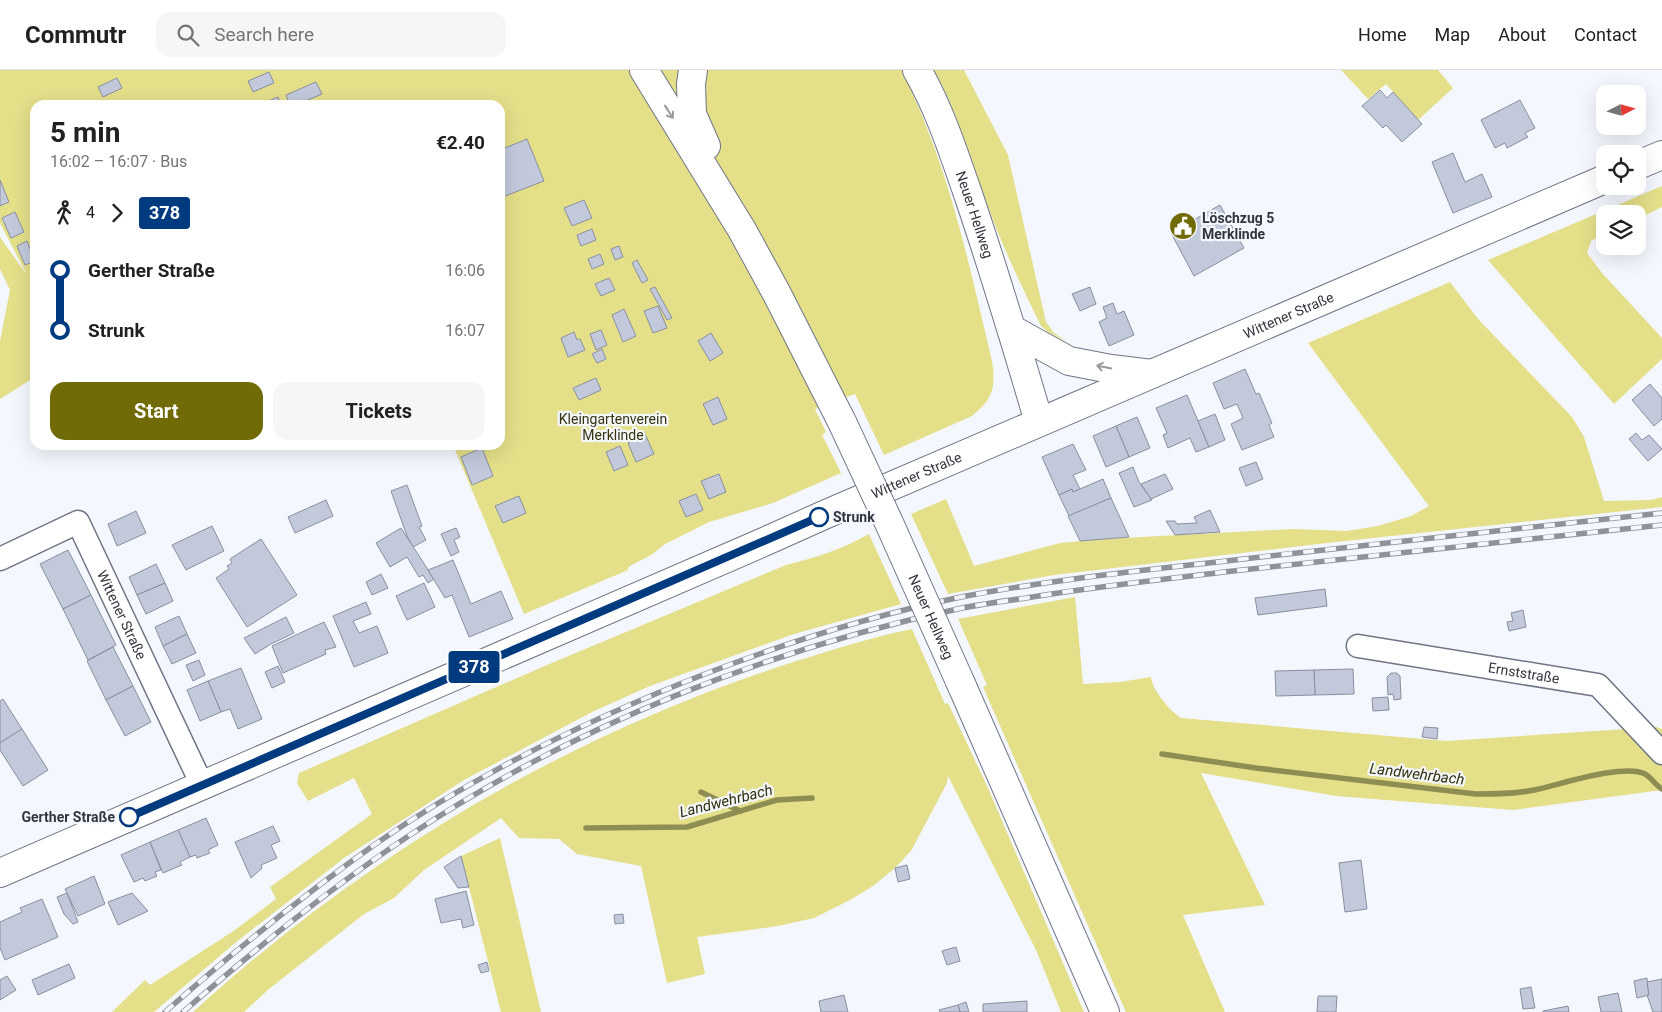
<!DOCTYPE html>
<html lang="en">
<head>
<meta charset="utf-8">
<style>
	:root { --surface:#fff; --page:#f6f6f6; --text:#202124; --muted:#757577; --line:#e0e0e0; --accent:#706b06 }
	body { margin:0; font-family:Roboto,sans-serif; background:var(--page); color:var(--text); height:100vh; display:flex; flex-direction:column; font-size:19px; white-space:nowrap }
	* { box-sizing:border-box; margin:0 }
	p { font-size:16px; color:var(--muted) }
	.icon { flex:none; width:28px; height:28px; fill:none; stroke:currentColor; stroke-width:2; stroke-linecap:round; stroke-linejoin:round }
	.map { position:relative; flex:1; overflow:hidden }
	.details { position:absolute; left:30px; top:30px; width:475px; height:350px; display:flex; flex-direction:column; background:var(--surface); border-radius:15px; box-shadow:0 5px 20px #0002 }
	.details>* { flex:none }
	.badge { padding:0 10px; border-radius:4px; font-size:18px; line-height:32px }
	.needle { width:32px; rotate:84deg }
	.fabs { position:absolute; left:1596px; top:15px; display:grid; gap:10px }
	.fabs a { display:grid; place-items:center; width:50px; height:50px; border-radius:10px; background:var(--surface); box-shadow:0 5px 20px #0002; font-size:25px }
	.map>.badge { position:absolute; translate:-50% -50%; box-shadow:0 0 0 2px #fff }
	.legs { display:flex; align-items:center; gap:8px; height:55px; padding:0 20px; font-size:16px }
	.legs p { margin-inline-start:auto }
	.headline { display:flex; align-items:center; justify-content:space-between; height:85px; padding:0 20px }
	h1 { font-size:28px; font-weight:700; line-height:38px }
	.primary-button { display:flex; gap:10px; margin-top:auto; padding:10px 20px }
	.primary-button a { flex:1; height:58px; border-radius:15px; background:var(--accent); color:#fff; font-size:20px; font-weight:700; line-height:58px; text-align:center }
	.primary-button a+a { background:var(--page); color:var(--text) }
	ul { padding:0 20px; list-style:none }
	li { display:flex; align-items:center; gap:18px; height:60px; font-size:19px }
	li i { display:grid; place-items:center; width:8px; height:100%; margin:0 6px; background:currentColor }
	li i::after { content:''; width:12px; height:12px; margin:-6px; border:4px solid; border-radius:50%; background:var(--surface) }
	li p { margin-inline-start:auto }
	li:first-child i { background:linear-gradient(#0000 50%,currentColor 0) }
	li:last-child i { background:linear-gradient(currentColor 50%,#0000 0) }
	header { display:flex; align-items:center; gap:30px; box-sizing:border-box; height:70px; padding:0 25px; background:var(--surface); border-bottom:1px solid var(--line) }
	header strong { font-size:24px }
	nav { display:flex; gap:28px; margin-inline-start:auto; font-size:18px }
	.search { width:350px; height:45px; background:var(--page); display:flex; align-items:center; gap:12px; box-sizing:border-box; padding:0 18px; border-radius:15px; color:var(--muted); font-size:19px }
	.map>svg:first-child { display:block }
</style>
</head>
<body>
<header>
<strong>Commutr</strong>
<div class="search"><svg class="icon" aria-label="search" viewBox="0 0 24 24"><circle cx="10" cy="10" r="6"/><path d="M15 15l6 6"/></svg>Search here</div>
<nav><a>Home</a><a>Map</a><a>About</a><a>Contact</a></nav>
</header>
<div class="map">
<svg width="1662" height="942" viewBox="0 0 1662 942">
	<rect width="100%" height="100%" fill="#f4f7fe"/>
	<g fill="#e4df89">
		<path d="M0 0H920L909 16C950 103 970 198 992 291 996 318 993 329 972 346L884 385 855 324 815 339 826 362 822 365 841 403 773 433 709 452 665 474 651 485 628 497V500L524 544 453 375H500V35H35V307L0 329V271L10 220 0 199V167L27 205 0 153Z"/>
		<path d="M934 0H964L1008 85 1046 252 1054 263 1067 272 1048 262 1041 256C1021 215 1001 174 986 131 970 87 957 41 934 0Z"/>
		<path d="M1341 0H1438L1453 18 1418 50 1386 14 1368 29Z"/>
		<path d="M1662 116V137L1638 149V144H1605V164L1591 171 1587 183 1602 203 1662 268V289L1614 334 1488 190Z"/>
		<path d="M1450 212 1478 249 1572 347 1584 367 1604 431 1651 430 1662 427V437L1327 473 1054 505 948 524 911 444 946 429 974 496 1060 473 1103 469 1293 459 1347 461 1378 456 1411 446 1429 436 1308 273Z"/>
		<path d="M869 464 901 534 794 564 650 616 592 642 464 710 344 788 235 873 154 942H112L145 910 150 915 235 860 276 829 270 817 372 744 354 708 308 731 297 713 299 703 547 595 786 495C815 488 843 479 869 464Z"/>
		<path d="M1075 527 1083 614 1120 612 1151 607C1152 620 1170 641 1181 648L1447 671 1656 657 1662 659V720L1513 740 1336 726 1201 703 1265 835 1183 845 1225 942H1126L983 617 987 615 958 549Z"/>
		<path d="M912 559 945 634 948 633 988 718 1084 942H1061L1036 880 948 706 947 713 911 781 895 798 873 816 850 830 814 848 778 856 697 867 705 904 667 913 641 796 577 784 559 769 519 768 501 748 424 800 394 828 364 844 269 919 244 942H193C364 786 564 667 784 595 826 582 868 568 912 559Z"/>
		<path d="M500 768 541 942H501L461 786Z"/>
	</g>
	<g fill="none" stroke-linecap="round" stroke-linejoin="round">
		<g stroke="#8f8e52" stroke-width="5.5">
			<path d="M1162 684 1256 698 1476 724C1496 724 1515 724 1534 720 1559 715 1623 693 1645 704 1651 707 1656 716 1662 719"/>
			<path d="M701 722 740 741"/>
			<path d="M586 758 687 757 777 730 812 728"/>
		</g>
	</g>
	<g fill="#c2c9db" stroke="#898fa0">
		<path d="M269 2 274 13 253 22 248 11Z"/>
		<path d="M117 8 122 18 103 27 98 17Z"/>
		<path d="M316 12 322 24 296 35H290L286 25Z"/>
		<path d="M1380 20 1387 28 1393 22 1422 54 1402 72 1386 55 1383 58 1362 36Z"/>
		<path d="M278 27 281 35H261V34Z"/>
		<path d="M1520 30 1535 58 1525 63 1528 67 1507 78 1505 73 1495 78 1481 50Z"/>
		<path d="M527 69 544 111 500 128V80Z"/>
		<path d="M1453 83 1465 112 1482 104 1492 127 1453 143 1432 92Z"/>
		<path d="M0 110 9 132 0 136Z"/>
		<path d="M584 130 592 148 572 156 564 138Z"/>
		<path d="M1220 135 1244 178 1194 206 1171 163Z"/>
		<path d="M15 142 24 162 11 168 2 148Z"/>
		<path d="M592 159 596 170 581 176 577 165Z"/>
		<path d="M27 171 35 191 25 195 17 176Z"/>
		<path d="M619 176 623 187 615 190 611 179Z"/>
		<path d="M600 184 604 194 592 199 588 189Z"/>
		<path d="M637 190 648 210 642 213 632 193Z"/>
		<path d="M609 208 615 220 601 226 595 214Z"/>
		<path d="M655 217 672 248 667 250 650 219Z"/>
		<path d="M1090 217 1096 234 1080 241 1072 224Z"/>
		<path d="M1113 233 1117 244 1124 241 1134 265 1109 276 1099 252 1107 248 1103 237Z"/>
		<path d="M658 236 667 258 653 263 644 241Z"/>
		<path d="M624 239 636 266 623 272 612 245Z"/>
		<path d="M601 260 607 275 596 280 590 264Z"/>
		<path d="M574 262 577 270 580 269 585 280 568 287 561 268Z"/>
		<path d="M711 263 723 283 710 291 698 271Z"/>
		<path d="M602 279 606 289 597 293 592 284Z"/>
		<path d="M1245 299 1256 324 1259 323 1272 353 1269 355 1274 367 1242 380 1231 354 1243 348 1237 334 1224 339 1213 313Z"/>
		<path d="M596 308 601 320 579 330 573 318Z"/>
		<path d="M1650 314 1662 328V349L1654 356 1632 330Z"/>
		<path d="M1187 325 1209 377 1196 382 1190 368 1168 378 1163 365 1167 363 1156 338Z"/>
		<path d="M718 327 727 349 713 355 703 334Z"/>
		<path d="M1215 344 1225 370 1209 377 1198 351Z"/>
		<path d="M1137 347 1150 378 1129 387 1116 356Z"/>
		<path d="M1116 356 1129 387 1106 397 1093 366Z"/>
		<path d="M644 362 654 384 636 392 628 373 638 369 636 365Z"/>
		<path d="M1636 363 1642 370 1649 365 1662 379 1648 391 1629 369Z"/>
		<path d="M1073 374 1086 400 1073 405 1080 419 1073 422 1072 419 1059 425 1042 387Z"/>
		<path d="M620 376 628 395 614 401 606 382Z"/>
		<path d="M482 378 493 406 472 415 461 387Z"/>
		<path d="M1256 392 1263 409 1246 416 1239 398Z"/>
		<path d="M1133 397 1139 412 1152 430 1134 437 1119 403Z"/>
		<path d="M719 404 726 422 709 429 701 411Z"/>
		<path d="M1165 404 1173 419 1151 429 1141 414Z"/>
		<path d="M1103 409 1111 428 1069 446 1059 425 1072 419 1073 422Z"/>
		<path d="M407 415 422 456 419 457 426 470 413 477 407 466 391 421Z"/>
		<path d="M696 424 703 440 686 447 679 431Z"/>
		<path d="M519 426 526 443 503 453 495 436Z"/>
		<path d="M1111 428 1129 467 1080 471 1068 446Z"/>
		<path d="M326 430 333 446 295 463 288 447Z"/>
		<path d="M1210 440 1220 462 1175 465 1166 451H1175L1177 454 1197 453 1194 447Z"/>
		<path d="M136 441 146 463 117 476 108 454Z"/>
		<path d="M212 456 224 481 186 500 172 475Z"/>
		<path d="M401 458 434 509 428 513 423 505 419 507 407 487 390 497 376 473Z"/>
		<path d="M456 458 460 467 454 470 459 482 451 486 441 464Z"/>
		<path d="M261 469 297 525 247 557 216 508 229 499 227 496 232 493 230 489Z"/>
		<path d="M68 480 91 525 63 539 40 494Z"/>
		<path d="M453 490 471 534 501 521 513 549 469 567 452 525 445 528 428 500Z"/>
		<path d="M156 494 165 513 137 525 129 507Z"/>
		<path d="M381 504 388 518 372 525 366 512Z"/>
		<path d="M165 513 173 531 146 544 137 525Z"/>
		<path d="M424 513 435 537 407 550 396 526Z"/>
		<path d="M1325 519 1327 536 1258 545 1255 528Z"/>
		<path d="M91 525 116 575 88 590 63 539Z"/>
		<path d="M366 532 371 544 353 551 359 563 377 556 388 583 354 597 333 546Z"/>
		<path d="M1523 540 1526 557 1509 561 1507 552 1513 551 1511 543Z"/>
		<path d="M179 546 187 564 163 576 155 557Z"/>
		<path d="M286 547 294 563 271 574 255 584 244 568Z"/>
		<path d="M324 552 336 577 325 580 326 584 283 603 272 576Z"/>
		<path d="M187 564 196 583 172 594 163 576Z"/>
		<path d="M113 577 133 616 106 630 87 591Z"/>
		<path d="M199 590 205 605 193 611 186 595Z"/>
		<path d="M278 596 285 612 272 618 265 602Z"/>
		<path d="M241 598 262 649 238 659 230 639 221 642 208 611Z"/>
		<path d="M1353 599 1354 624 1315 625 1314 600Z"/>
		<path d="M1314 600 1315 625 1276 626 1275 601Z"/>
		<path d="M1391 603H1397L1400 606 1401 629 1394 630 1393 624 1388 625 1387 607Z"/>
		<path d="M208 611 221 642 200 651 187 620Z"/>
		<path d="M133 616 151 652 125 666 106 630Z"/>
		<path d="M1388 627 1389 640 1373 641 1372 628Z"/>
		<path d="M3 629 22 659 0 673V631Z"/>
		<path d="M1424 657 1438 658 1437 669 1422 667Z"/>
		<path d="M22 659 48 700 23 716 0 680V673Z"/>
		<path d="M206 748 218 775 208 780 210 783 197 788 196 785 190 787 178 760Z"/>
		<path d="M273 756 280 771 271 775 277 788 261 795 262 798 251 808 235 772Z"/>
		<path d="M178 760 190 787 180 792 182 795 163 803 150 772Z"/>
		<path d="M150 772 161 800 155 802 157 806 145 811 143 808 134 812 121 785Z"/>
		<path d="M461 786 469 817 458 818 444 797Z"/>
		<path d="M1361 790 1367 839 1345 842 1339 793Z"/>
		<path d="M907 795 910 809 898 812 895 798Z"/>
		<path d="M94 806 105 834 78 846 65 819Z"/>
		<path d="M466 821 474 855 463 858 461 849 441 853 435 829Z"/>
		<path d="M67 823 78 852 73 854 64 844 57 827Z"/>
		<path d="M132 823 148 841 118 855 108 832Z"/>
		<path d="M42 829 58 867 5 890 0 878V852L22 842 20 838Z"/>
		<path d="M623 844 624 853 615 854 614 845Z"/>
		<path d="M956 877 960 891 947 895 942 881Z"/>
		<path d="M487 892 489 901 481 903 478 895Z"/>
		<path d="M69 894 75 908 38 925 32 910Z"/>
		<path d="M7 906 16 920 0 930V910Z"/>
		<path d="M1647 908 1649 925 1637 928 1634 911Z"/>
		<path d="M1662 909V942H1653L1647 925H1649L1647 912Z"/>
		<path d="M1531 917 1535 938 1523 939 1520 919Z"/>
		<path d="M1618 923 1622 942H1601L1598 927Z"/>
		<path d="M844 925 848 942H821L819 931Z"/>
		<path d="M1318 926H1337L1336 942H1317Z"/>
		<path d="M1027 931V942H983V934Z"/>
		<path d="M966 932 969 942H960L958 935Z"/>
		<path d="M958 935 960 942H940L939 940Z"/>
		<path d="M1568 936 1569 942H1543V941Z"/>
	</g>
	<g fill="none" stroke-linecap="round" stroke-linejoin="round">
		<g stroke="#6f7585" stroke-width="25">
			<g id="minor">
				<path id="s1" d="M0 489 78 452 202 715"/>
				<path id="s2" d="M1358 576 1598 615 1662 683"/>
			</g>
		</g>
		<g stroke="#6f7585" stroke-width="30">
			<g id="secondary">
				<path d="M644 0 742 160 777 224 843 354"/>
				<path d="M693 0 691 14 692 44 706 76"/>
				<path id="s3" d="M917 0C940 40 954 84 969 127 994 201 1017 277 1039 352"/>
				<path d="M1013 260 1069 291 1111 299 1152 304"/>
				<path d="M962 616 1105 942"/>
			</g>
		</g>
		<g stroke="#6f7585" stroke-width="30">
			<g id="primary">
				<path d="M1638 95 1662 85"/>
				<path id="s4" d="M0 803 766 471 824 445 1605 109"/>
			</g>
		</g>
		<use href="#minor" stroke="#fff" stroke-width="22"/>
		<use href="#secondary" stroke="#fff" stroke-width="28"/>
		<use href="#primary" stroke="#fff" stroke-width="28"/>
		<g stroke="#8f9299" stroke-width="5.5">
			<g id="rail">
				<path d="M165 942C232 883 301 827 374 775 476 704 589 649 705 604 788 572 874 545 961 527 1049 510 1138 501 1226 491 1371 474 1517 459 1662 443"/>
				<path d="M183 942C255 879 330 818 410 765 575 655 769 579 962 538 983 534 1005 531 1026 528 1092 517 1158 510 1224 502 1370 486 1516 470 1662 455"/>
			</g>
		</g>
		<use href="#rail" stroke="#f4f7fe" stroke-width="4" stroke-dasharray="11" stroke-linecap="butt"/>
		<g stroke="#6f7585" stroke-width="30" stroke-linecap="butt">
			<g id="secondary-bridge">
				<path id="s5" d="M843 354 890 455 962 616"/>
			</g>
		</g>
		<use href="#secondary-bridge" stroke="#fff" stroke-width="28"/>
	</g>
	<defs><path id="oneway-shaft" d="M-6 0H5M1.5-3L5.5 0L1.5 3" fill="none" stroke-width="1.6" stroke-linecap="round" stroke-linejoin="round" transform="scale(1.25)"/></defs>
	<g stroke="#999a9e">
		<use href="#oneway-shaft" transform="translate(669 42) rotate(58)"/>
		<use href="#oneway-shaft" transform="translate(1104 297) rotate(-169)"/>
	</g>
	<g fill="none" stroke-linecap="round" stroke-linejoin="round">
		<g stroke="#fff" stroke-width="11">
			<path id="line-1" d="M129 747 819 447"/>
		</g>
		<use href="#line-1" stroke="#003b80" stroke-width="8"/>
	</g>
	<defs>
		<g id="civic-disc" transform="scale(1.4375)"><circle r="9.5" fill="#706b06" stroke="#f4f7fe"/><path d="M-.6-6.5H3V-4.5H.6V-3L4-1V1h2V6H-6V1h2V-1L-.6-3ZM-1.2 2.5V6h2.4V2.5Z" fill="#fff"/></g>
	</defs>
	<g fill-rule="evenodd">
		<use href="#civic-disc" x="1183" y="156"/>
	</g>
	<g fill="#fff" stroke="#003b80" stroke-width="2.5">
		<circle cx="819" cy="447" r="9"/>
		<circle cx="129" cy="747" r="9"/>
	</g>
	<g text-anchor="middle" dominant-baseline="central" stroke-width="4.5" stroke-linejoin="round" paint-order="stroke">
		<g font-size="14" fill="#33363d" stroke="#f4f7fe">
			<text stroke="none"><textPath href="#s3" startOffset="156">Neuer Hellweg</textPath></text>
			<text stroke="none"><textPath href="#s4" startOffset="1404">Wittener Straße</textPath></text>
			<text stroke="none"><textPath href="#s4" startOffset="999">Wittener Straße</textPath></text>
			<text stroke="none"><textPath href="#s1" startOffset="189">Wittener Straße</textPath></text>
			<text stroke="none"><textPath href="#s5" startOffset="212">Neuer Hellweg</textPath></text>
			<text stroke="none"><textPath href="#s2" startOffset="168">Ernststraße</textPath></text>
		</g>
		<g font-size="14" font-weight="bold" fill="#33363d" stroke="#f4f7fe" text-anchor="start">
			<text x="1202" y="148">Löschzug 5<tspan x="1202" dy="16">Merklinde</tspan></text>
		</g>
		<g font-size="14" fill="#36330d" stroke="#f4f7fe">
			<text x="613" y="349">Kleingartenverein<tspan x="613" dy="16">Merklinde</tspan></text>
		</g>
		<g font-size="14" font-weight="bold" fill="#33363d" stroke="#f4f7fe" text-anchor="start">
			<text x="833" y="447">Strunk</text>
			<text x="115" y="747" text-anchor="end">Gerther Straße</text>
		</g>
		<g font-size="15" font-style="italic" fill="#34320b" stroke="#f4f7fe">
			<text transform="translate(1417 704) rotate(7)">Landwehrbach</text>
			<text transform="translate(726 731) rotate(-14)">Landwehrbach</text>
		</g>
	</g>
</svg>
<div class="fabs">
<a><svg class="needle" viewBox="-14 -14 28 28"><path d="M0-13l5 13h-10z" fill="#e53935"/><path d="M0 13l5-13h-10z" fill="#757577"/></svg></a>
<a><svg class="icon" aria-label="locate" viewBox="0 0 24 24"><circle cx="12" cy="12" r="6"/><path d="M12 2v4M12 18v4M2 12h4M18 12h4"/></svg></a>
<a><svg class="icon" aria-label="layers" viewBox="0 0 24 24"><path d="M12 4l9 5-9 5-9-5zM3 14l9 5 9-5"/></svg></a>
</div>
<b class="badge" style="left:474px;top:597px;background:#003b80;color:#fff">378</b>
<section class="details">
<div class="headline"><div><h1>5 min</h1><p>16:02 – 16:07 · Bus</p></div><b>€2.40</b></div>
<div class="legs"><svg class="icon" aria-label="walk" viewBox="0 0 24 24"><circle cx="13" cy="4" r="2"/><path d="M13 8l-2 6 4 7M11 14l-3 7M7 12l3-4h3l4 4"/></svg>4<svg class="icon" aria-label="forward" viewBox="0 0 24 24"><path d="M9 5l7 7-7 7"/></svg><b class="badge" style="background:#003b80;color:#fff">378</b></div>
<ul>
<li><i style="color:#003b80"></i><b>Gerther Straße</b><p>16:06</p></li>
<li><i style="color:#003b80"></i><b>Strunk</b><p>16:07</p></li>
</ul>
<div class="primary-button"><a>Start</a><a>Tickets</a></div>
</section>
</div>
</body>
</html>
